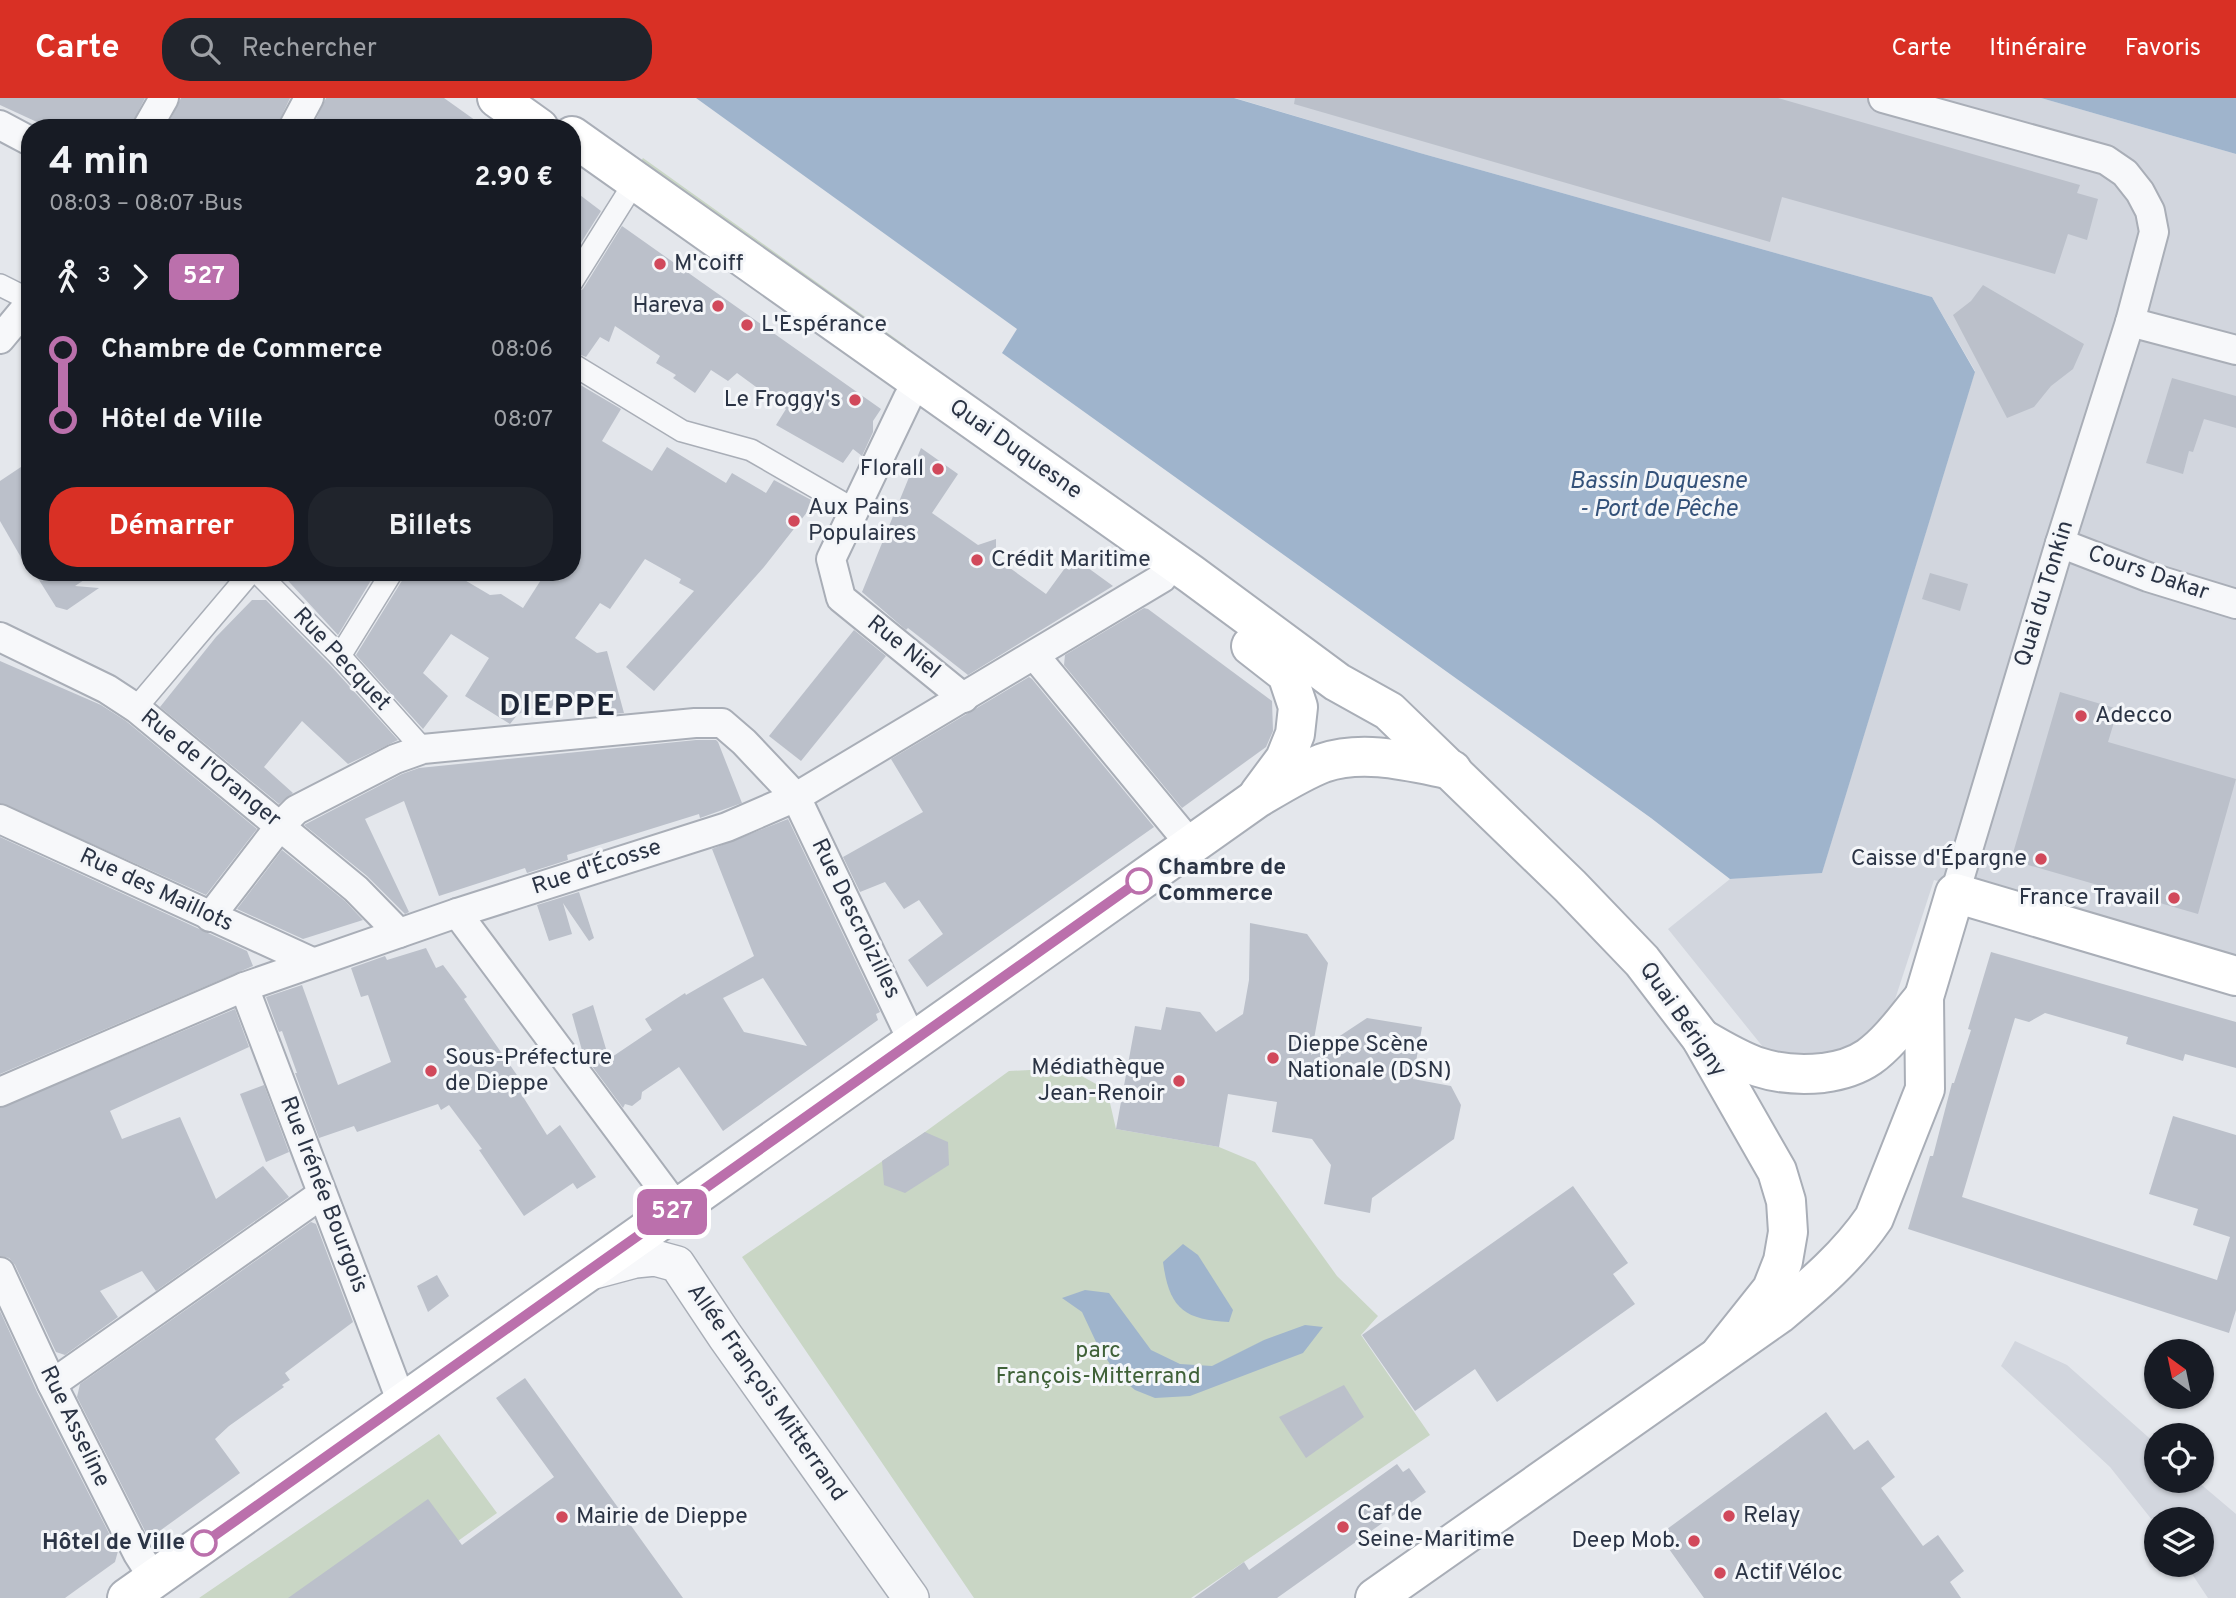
<!DOCTYPE html>
<html lang="fr">
<head>
<meta charset="utf-8">
<style>
	:root { --surface:#171b24; --page:#20242c; --text:#f1f3f6; --muted:#9ea1a6; --accent:#d93025 }
	body { margin:0; font-family:Overpass,sans-serif; background:var(--page); color:var(--text); height:100vh; display:flex; flex-direction:column; font-size:26px; white-space:nowrap }
	* { box-sizing:border-box; margin:0 }
	p { font-size:23px; color:var(--muted) }
	.icon { flex:none; width:38px; height:38px; fill:none; stroke:currentColor; stroke-width:2; stroke-linecap:round; stroke-linejoin:round }
	.map { position:relative; flex:1; overflow:hidden }
	.details { position:absolute; left:21px; top:21px; width:560px; height:462px; display:flex; flex-direction:column; background:var(--surface); border-radius:28px; box-shadow:0 2px 5px #0004 }
	.details>* { flex:none }
	.badge { padding:0 14px; border-radius:10px; font-size:24px; line-height:46px }
	.needle { width:46px; rotate:327deg }
	.fabs { position:absolute; left:2144px; top:1241px; display:grid; gap:14px }
	.fabs a { display:grid; place-items:center; width:70px; height:70px; border-radius:50%; background:var(--surface); box-shadow:0 2px 5px #0004; font-size:35px }
	.map>.badge { position:absolute; translate:-50% -50%; box-shadow:0 0 0 4px #fff }
	.legs { display:flex; align-items:center; gap:10px; height:77px; padding:0 28px; font-size:23px }
	.legs p { margin-inline-start:auto }
	.head { display:flex; align-items:center; justify-content:space-between; height:119px; padding:0 28px }
	h1 { font-size:38px; font-weight:700; line-height:52px }
	.cta { display:flex; gap:14px; margin-top:auto; padding:14px 28px }
	.cta a { flex:1; height:80px; border-radius:28px; background:var(--accent); color:#fff; font-size:28px; font-weight:700; line-height:80px; text-align:center }
	.cta a+a { background:var(--page); color:var(--text) }
	ul { padding:0 28px; list-style:none }
	li { display:flex; align-items:center; gap:24px; height:70px; font-size:26px }
	li i { display:grid; place-items:center; width:10px; height:100%; margin:0 9px; background:currentColor }
	li i::after { content:''; width:18px; height:18px; margin:-9px; border:5px solid; border-radius:50%; background:var(--surface) }
	li p { margin-inline-start:auto }
	li:first-child i { background:linear-gradient(#0000 50%,currentColor 0) }
	li:last-child i { background:linear-gradient(currentColor 50%,#0000 0) }
	header { display:flex; align-items:center; gap:42px; box-sizing:border-box; height:98px; padding:0 35px; background:var(--accent); color:#fff }
	header strong { font-size:33px }
	nav { display:flex; gap:38px; margin-inline-start:auto; font-size:24px }
	.search { width:490px; height:63px; background:var(--page); display:flex; align-items:center; gap:18px; box-sizing:border-box; padding:0 24px; border-radius:28px; color:var(--muted); font-size:26px }
	.map>svg:first-child { display:block }
</style>
</head>
<body>
<header>
<strong>Carte</strong>
<div class="search"><svg class="icon" aria-label="search" viewBox="0 0 24 24"><circle cx="10" cy="10" r="6"/><path d="M15 15l6 6"/></svg>Rechercher</div>
<nav><a>Carte</a><a>Itinéraire</a><a>Favoris</a></nav>
</header>
<div class="map">
<svg width="2236" height="1500" viewBox="0 0 2236 1500">
	<rect width="100%" height="100%" fill="#e4e7ec"/>
	<g fill="#d2d6de">
		<path d="M1235 0H2041L2236 56V870L1934 782 1887 926 1839 967 1767 954 1668 831 1730 781 1822 774 1975 273 1932 199 1420 55Z"/>
		<path d="M2015 1243 2067 1267 2156 1346V1382L2197 1383 2236 1416V1500H2208L2186 1467 2202 1466V1421H2156V1427L2110 1369 2001 1268Z"/>
	</g>
	<g fill="#c9d6c5">
		<path d="M643 60 906 248 902 253 640 65Z"/>
		<path d="M1067 970 1107 992 1116 1031 1219 1049 1255 1064 1337 1178 1378 1218 1361 1237 1430 1337 1191 1500H974L742 1159 925 1034 1009 973Z"/>
		<path d="M439 1336 497 1415 423 1468 432 1500H199Z"/>
	</g>
	<g fill="#9fb4cc">
		<path d="M696 0H1234L1420 55 1932 199 1975 274 1822 775 1730 781 1651 720 1002 255 1017 231Z"/>
		<path d="M2041 0H2236V56Z"/>
		<path d="M1183 1146 1198 1157 1233 1212 1229 1224C1183 1222 1169 1209 1163 1164Z"/>
		<path d="M1085 1192 1109 1195 1151 1252 1180 1266 1212 1268 1264 1242 1305 1227 1323 1229 1303 1255 1190 1298 1155 1300 1135 1292 1117 1277 1097 1246 1082 1214 1062 1200Z"/>
	</g>
	<g fill="#bbc0ca" fill-rule="evenodd">
		<path d="M0 0H145L130 30H50L0 7Z"/>
		<path d="M181 0H290L276 30H166Z"/>
		<path d="M326 0H444L486 30H312Z"/>
		<path d="M1295 0H1778L2080 87 2077 95 2098 101 2087 142 2068 136 2055 176 1782 99 1770 144 1294 6Z"/>
		<path d="M572 91 601 113 572 159Z"/>
		<path d="M622 128 881 311 873 323V334L862 358 853 351 843 365 776 327 786 311 737 275 728 283 711 272 695 295 673 280 676 277 656 265 660 258 615 228 609 244 600 239 586 259 572 253V197L583 191Z"/>
		<path d="M1983 187 2084 246 2073 271 2051 288 2034 309 2007 320 1953 217 1971 203Z"/>
		<path d="M2172 280 2236 298V330L2204 321 2193 354 2189 353 2183 376 2146 365Z"/>
		<path d="M572 282 621 311 602 343 652 373 667 349 726 385 732 375 766 395 774 382 815 404 764 469 654 593 626 569 694 493 679 485 681 481 645 461 610 511 600 505 575 540 597 555 607 553 624 615 603 617 601 607 573 605 553 607 548 617 533 611 518 616 510 626 465 598 489 560 451 536 423 575 448 598 423 631 356 557 403 481 405 474H451L490 497 501 496 523 510 546 474H572Z"/>
		<path d="M921 350 958 376 932 415 978 447 996 441V460L1046 496 1073 459 1113 488 968 577 908 530 906 532 862 494Z"/>
		<path d="M30 363V475L0 423V383Z"/>
		<path d="M34 474H96L75 488 99 490 67 512 56 509Z"/>
		<path d="M280 474H376L338 537Z"/>
		<path d="M1930 475 1968 486 1960 513 1922 501Z"/>
		<path d="M252 502H266L330 567 398 642 348 666 302 623 264 669 293 695 279 706 160 609 216 539Z"/>
		<path d="M1144 510 1148 511 1272 603 1273 633 1266 649 1182 710 1064 567 1065 557Z"/>
		<path d="M854 532 886 558 801 663 769 638Z"/>
		<path d="M0 563 101 607 126 623 257 731 206 797 0 705Z"/>
		<path d="M1029 579 1032 581 1154 729 927 889 908 862 943 836 919 802 904 811 885 784 860 794 843 759 923 714 891 661Z"/>
		<path d="M2060 594 2118 611 2108 644 2236 681 2198 816 2011 762Z"/>
		<path d="M696 642H716L718 644 742 705 700 720 699 716 567 757 568 762 527 775 525 770 439 798 404 703 365 721 409 814 405 816 367 778 304 727 402 676 419 670Z"/>
		<path d="M788 721 880 914 876 916 878 922 723 1033 679 969 642 994 641 1001 632 1008 625 1006 623 1010 583 956 572 916 593 907 609 961 652 932 645 921 685 895 686 897 754 858 712 751ZM763 880 807 948 744 934 723 900Z"/>
		<path d="M0 739 247 853 253 868 0 976Z"/>
		<path d="M282 752 345 803 363 822 303 841 237 811Z"/>
		<path d="M579 794 594 840 589 843 563 805 572 836 549 843 537 807Z"/>
		<path d="M1250 825 1307 836 1328 865 1311 957 1367 920 1422 929 1413 981 1451 988 1461 1007 1454 1041 1372 1100 1370 1115 1324 1106 1331 1067 1312 1041 1272 1034 1277 1004 1228 996 1219 1049 1116 1031 1135 928 1161 932 1166 909 1200 914 1216 934 1243 916 1249 882Z"/>
		<path d="M426 850 436 870 443 867 467 899 464 901 526 990 520 994 547 1037 560 1027 596 1079 577 1091 573 1085 524 1118 479 1052 482 1051 449 1007 441 1012 438 1006 357 1034 354 1028 319 1040 295 975H297L282 933 279 934 266 899 302 887 338 987 391 964 368 897 361 899 351 870 385 858 387 862Z"/>
		<path d="M1991 854 2236 924V970L2185 956 2183 963 2126 946 2128 939 2045 915 2029 924 2015 920 1962 1099 2217 1182 2230 1139 2193 1127 2198 1111 2149 1096 2173 1018 2236 1037V1212L2229 1235 1908 1131 1930 1058H1933L1952 985H1954L1971 932 1968 931Z"/>
		<path d="M235 911 249 949 110 1013 122 1041 180 1019 216 1101 263 1068 289 1099 156 1193 142 1173 100 1193 118 1219 65 1257 56 1254 15 1167 9 1160 0 1158V1010Z"/>
		<path d="M264 987 289 1054 266 1064 240 996Z"/>
		<path d="M925 1034 948 1044 949 1067 905 1095 884 1087 882 1063Z"/>
		<path d="M1573 1088 1628 1165 1613 1176 1635 1206 1497 1304 1475 1271 1415 1313 1362 1237Z"/>
		<path d="M311 1124 316 1126 353 1224 285 1275 290 1282 282 1287 284 1289 229 1328 215 1341 240 1375 154 1437 146 1435 77 1299 80 1286Z"/>
		<path d="M437 1177 449 1198 428 1214 417 1188Z"/>
		<path d="M0 1213 37 1294 118 1453 115 1464 65 1500H0Z"/>
		<path d="M525 1280 683 1500H288L428 1401 462 1447 554 1379 496 1300Z"/>
		<path d="M1344 1287 1364 1319 1306 1360 1279 1319Z"/>
		<path d="M1826 1314 1854 1352 1868 1342 1895 1379 1881 1390 1923 1448 1938 1437 1964 1473 1950 1484 1961 1500H1704L1659 1437Z"/>
		<path d="M1397 1366 1403 1374 1409 1370 1426 1394 1277 1500H1194L1244 1464 1249 1472Z"/>
	</g>
	<g fill="none" stroke-linecap="round" stroke-linejoin="round">
		<g stroke="#a9aeb7" stroke-width="24">
			<g id="pedestrian">
				<path d="M572 184 629 93"/>
				<path d="M0 187 30 202"/>
				<path d="M572 266 682 333 751 352 855 412"/>
				<path d="M257 474 340 558 423 651"/>
				<path d="M340 558 392 474"/>
				<path d="M136 610 251 474"/>
			</g>
		</g>
		<g stroke="#a9aeb7" stroke-width="32">
			<g id="minor">
				<path d="M1883 0 2106 62 2125 75 2140 94 2150 113 2154 134 2130 224 2060 445 1955 795"/>
				<path d="M0 27 30 43"/>
				<path d="M147 30 164 0"/>
				<path d="M293 30 309 0"/>
				<path d="M2130 224 2236 252"/>
				<path d="M0 241 30 205"/>
				<path d="M908 300 831 461 841 500 964 600"/>
				<path d="M2060 445 2148 479 2236 506"/>
				<path d="M0 539 107 591 136 610 356 791 399 835"/>
				<path d="M1035 558 1191 747"/>
				<path d="M0 721 312 864"/>
				<path d="M457 815 677 1110"/>
				<path d="M210 819 280 728 296 712 395 661 423 651 695 625H722L744 644 796 699 913 944"/>
				<path d="M244 889 402 1305"/>
				<path d="M0 994 244 889 457 815 727 729 796 699 1162 480"/>
				<path d="M0 1174 52 1286 138 1456 154 1481"/>
				<path d="M52 1286 322 1096"/>
			</g>
		</g>
		<g stroke="#a9aeb7" stroke-width="38">
			<path id="tertiary" d="M594 1173 635 1162 655 1160 677 1166 725 1238 911 1500"/>
		</g>
		<g stroke="#a9aeb7" stroke-width="42">
			<g id="secondary">
				<path d="M497 0 539 30"/>
				<path d="M572 38 1191 476 1337 584 1389 613 1570 788 1642 863 1701 940 1777 1073 1786 1103 1788 1134 1783 1163 1772 1191 1721 1255"/>
				<path d="M1251 548 1287 576 1298 609 1295 636 1285 661 1259 696"/>
				<path d="M1701 940C1745 966 1770 980 1823 975 1838 973 1856 968 1869 959 1891 943 1907 919 1924 899"/>
				<path d="M127 1500 1256 701C1278 688 1300 674 1323 665 1365 651 1411 664 1452 672"/>
				<path d="M1375 1500 1779 1216C1814 1187 1848 1158 1874 1120L1925 991 1924 899 1955 795 2236 878"/>
			</g>
		</g>
		<use href="#pedestrian" stroke="#f7f8fa" stroke-width="21"/>
		<use href="#minor" stroke="#f7f8fa" stroke-width="28"/>
		<use href="#tertiary" stroke="#f7f8fa" stroke-width="35"/>
		<use href="#secondary" stroke="#fff" stroke-width="38"/>
	</g>
	<g fill="none" stroke-linecap="round" stroke-linejoin="round">
		<g stroke="#fff" stroke-width="16">
			<path id="line-1" d="M204 1445 1139 783"/>
		</g>
		<use href="#line-1" stroke="#bb70ac" stroke-width="10"/>
	</g>
	<g fill="#d1495b" stroke="#f4f6f9" stroke-width="2.5">
		<circle cx="660" cy="166" r="7"/>
		<circle cx="718" cy="208" r="7"/>
		<circle cx="747" cy="227" r="7"/>
		<circle cx="855" cy="302" r="7"/>
		<circle cx="938" cy="371" r="7"/>
		<circle cx="794" cy="423" r="7"/>
		<circle cx="977" cy="462" r="7"/>
		<circle cx="2081" cy="618" r="7"/>
		<circle cx="2041" cy="761" r="7"/>
		<circle cx="2174" cy="800" r="7"/>
		<circle cx="1273" cy="960" r="7"/>
		<circle cx="431" cy="973" r="7"/>
		<circle cx="1179" cy="983" r="7"/>
		<circle cx="1729" cy="1418" r="7"/>
		<circle cx="562" cy="1419" r="7"/>
		<circle cx="1343" cy="1429" r="7"/>
		<circle cx="1694" cy="1443" r="7"/>
		<circle cx="1720" cy="1475" r="7"/>
	</g>
	<g fill="#fff" stroke="#bb70ac" stroke-width="3.5">
		<circle cx="1139" cy="783" r="12"/>
		<circle cx="204" cy="1445" r="12"/>
	</g>
	<g text-anchor="middle" dominant-baseline="central" stroke-width="6" stroke-linejoin="round" paint-order="stroke">
		<g font-size="23" fill="#2b3445" stroke="#f4f6f9" text-anchor="start">
			<text x="674" y="166">M'coiff</text>
			<text x="704" y="208" text-anchor="end">Hareva</text>
			<text x="761" y="227">L'Espérance</text>
			<text x="841" y="302" text-anchor="end">Le Froggy's</text>
			<text x="924" y="371" text-anchor="end">Florall</text>
			<text x="808" y="410">Aux Pains<tspan x="808" dy="26">Populaires</tspan></text>
			<text x="991" y="462">Crédit Maritime</text>
			<text x="2095" y="618">Adecco</text>
			<text x="2027" y="761" text-anchor="end">Caisse d'Épargne</text>
			<text x="2160" y="800" text-anchor="end">France Travail</text>
			<text x="1287" y="947">Dieppe Scène<tspan x="1287" dy="26">Nationale (DSN)</tspan></text>
			<text x="445" y="960">Sous-Préfecture<tspan x="445" dy="26">de Dieppe</tspan></text>
			<text x="1165" y="970" text-anchor="end">Médiathèque<tspan x="1165" dy="26">Jean-Renoir</tspan></text>
			<text x="1357" y="1416">Caf de<tspan x="1357" dy="26">Seine-Maritime</tspan></text>
			<text x="1743" y="1418">Relay</text>
			<text x="576" y="1419">Mairie de Dieppe</text>
			<text x="1680" y="1443" text-anchor="end">Deep Mob.</text>
			<text x="1734" y="1475">Actif Véloc</text>
		</g>
		<g font-size="23" fill="#2b3445" stroke="#f4f6f9">
			<text transform="translate(1015 352) rotate(35)">Quai Duquesne</text>
			<text transform="translate(2148 476) rotate(19)">Cours Dakar</text>
			<text transform="translate(2045 496) rotate(-73)">Quai du Tonkin</text>
			<text transform="translate(903 550) rotate(39)">Rue Niel</text>
			<text transform="translate(341 562) rotate(47)">Rue Pecquet</text>
			<text transform="translate(210 671) rotate(39)">Rue de l'Oranger</text>
			<text transform="translate(597 770) rotate(-18)">Rue d'Écosse</text>
			<text transform="translate(156 793) rotate(25)">Rue des Maillots</text>
			<text transform="translate(855 821) rotate(64)">Rue Descroizilles</text>
			<text transform="translate(1682 922) rotate(55)">Quai Bérigny</text>
			<text transform="translate(323 1097) rotate(69)">Rue Irénée Bourgois</text>
			<text transform="translate(766 1295) rotate(55)">Allée François Mitterrand</text>
			<text transform="translate(74 1329) rotate(64)">Rue Asseline</text>
		</g>
		<g font-size="23" font-weight="bold" fill="#2b3445" stroke="#f4f6f9" text-anchor="start">
			<text x="1158" y="770">Chambre de<tspan x="1158" dy="26">Commerce</tspan></text>
			<text x="185" y="1445" text-anchor="end">Hôtel de Ville</text>
		</g>
		<g font-size="23" fill="#3f6138" stroke="#f4f6f9">
			<text x="1098" y="1253">parc<tspan x="1098" dy="26">François-Mitterrand</tspan></text>
		</g>
		<g font-size="24" font-style="italic" fill="#34527a" stroke="#f4f6f9">
			<text x="1658" y="384">Bassin Duquesne<tspan x="1658" dy="28">- Port de Pêche</tspan></text>
		</g>
		<g font-size="30" font-weight="bold" letter-spacing="2" fill="#1d2536" stroke="#f4f6f9">
			<text x="558" y="609">DIEPPE</text>
		</g>
	</g>
</svg>
<div class="fabs">
<a><svg class="needle" viewBox="-14 -14 28 28"><path d="M0-13l5 13h-10z" fill="#e53935"/><path d="M0 13l5-13h-10z" fill="#9ea1a6"/></svg></a>
<a><svg class="icon" aria-label="locate" viewBox="0 0 24 24"><circle cx="12" cy="12" r="6"/><path d="M12 2v4M12 18v4M2 12h4M18 12h4"/></svg></a>
<a><svg class="icon" aria-label="layers" viewBox="0 0 24 24"><path d="M12 4l9 5-9 5-9-5zM3 14l9 5 9-5"/></svg></a>
</div>
<b class="badge" style="left:672px;top:1114px;background:#bb70ac;color:#fff">527</b>
<section class="details">
<div class="head"><div><h1>4 min</h1><p>08:03 – 08:07 · Bus</p></div><b>2.90 €</b></div>
<div class="legs"><svg class="icon" aria-label="walk" viewBox="0 0 24 24"><circle cx="13" cy="4" r="2"/><path d="M13 8l-2 6 4 7M11 14l-3 7M7 12l3-4h3l4 4"/></svg>3<svg class="icon" aria-label="forward" viewBox="0 0 24 24"><path d="M9 5l7 7-7 7"/></svg><b class="badge" style="background:#bb70ac;color:#fff">527</b></div>
<ul>
<li><i style="color:#bb70ac"></i><b>Chambre de Commerce</b><p>08:06</p></li>
<li><i style="color:#bb70ac"></i><b>Hôtel de Ville</b><p>08:07</p></li>
</ul>
<div class="cta"><a>Démarrer</a><a>Billets</a></div>
</section>
</div>
</body>
</html>
